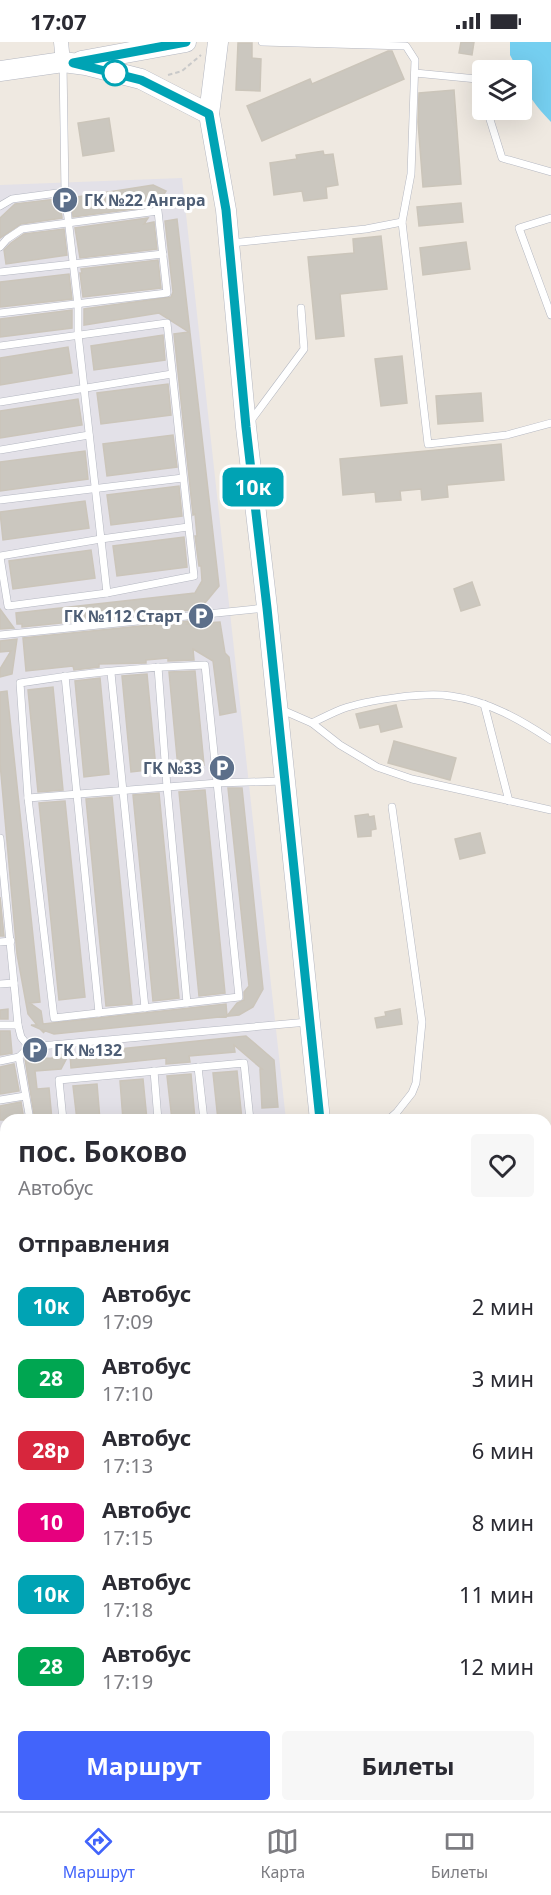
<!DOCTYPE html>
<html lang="ru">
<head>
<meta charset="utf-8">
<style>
	:root { --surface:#fff; --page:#f7f7f7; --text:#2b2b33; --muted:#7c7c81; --line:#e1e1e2; --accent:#4264fb }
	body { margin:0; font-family:"Noto Sans",sans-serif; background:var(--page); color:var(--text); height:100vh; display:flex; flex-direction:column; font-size:22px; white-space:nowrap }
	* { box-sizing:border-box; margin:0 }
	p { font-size:20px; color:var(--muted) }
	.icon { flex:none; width:33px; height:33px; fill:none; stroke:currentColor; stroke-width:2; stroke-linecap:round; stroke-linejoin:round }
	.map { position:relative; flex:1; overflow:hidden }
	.side { position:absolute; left:0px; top:1072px; width:552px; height:698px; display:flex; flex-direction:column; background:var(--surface); border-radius:18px 18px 0 0; box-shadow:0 6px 24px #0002 }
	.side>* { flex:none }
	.badge { padding:0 12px; border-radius:9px; font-size:21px; line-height:39px }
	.fabs { position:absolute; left:472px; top:18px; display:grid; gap:12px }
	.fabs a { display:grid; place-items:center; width:60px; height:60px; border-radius:6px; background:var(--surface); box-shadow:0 6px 24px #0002; font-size:30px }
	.map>.badge { position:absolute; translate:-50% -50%; box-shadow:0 0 0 3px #fff }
	h2 { padding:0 18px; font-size:22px; line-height:54px }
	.round { display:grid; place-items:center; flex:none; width:63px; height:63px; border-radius:6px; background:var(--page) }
	.summary { display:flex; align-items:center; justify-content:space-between; height:102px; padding:0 18px }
	h1 { font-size:28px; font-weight:700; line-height:45px }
	.action { display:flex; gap:12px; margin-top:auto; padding:12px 18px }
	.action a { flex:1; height:69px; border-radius:6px; background:var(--accent); color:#fff; font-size:24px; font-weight:700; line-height:69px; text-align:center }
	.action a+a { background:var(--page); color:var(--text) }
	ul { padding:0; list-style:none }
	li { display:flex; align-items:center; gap:18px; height:72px; padding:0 18px }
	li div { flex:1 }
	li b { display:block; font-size:22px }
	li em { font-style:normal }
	li .badge { min-width:66px; font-weight:700; text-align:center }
	.status { display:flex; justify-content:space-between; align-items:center; height:42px; padding:0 30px; background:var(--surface); direction:ltr }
	.status svg { height:16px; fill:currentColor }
	.menu { display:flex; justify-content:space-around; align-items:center; height:84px; border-top:2px solid var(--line); background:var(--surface); font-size:16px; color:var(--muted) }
	.menu a { display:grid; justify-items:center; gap:3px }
	.menu .selected { color:var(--accent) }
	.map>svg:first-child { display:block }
</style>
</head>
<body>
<div class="status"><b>17:07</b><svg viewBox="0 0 49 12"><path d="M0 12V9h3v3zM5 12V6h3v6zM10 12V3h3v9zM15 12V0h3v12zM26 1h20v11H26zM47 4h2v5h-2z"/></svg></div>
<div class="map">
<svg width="551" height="1769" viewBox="0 0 551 1769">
	<rect width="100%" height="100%" fill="#efe9e1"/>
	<path fill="#e3e1e8" d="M182 136 286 1078H6V1361L0 1339V143Z"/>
	<path fill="#75cff0" d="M510 0H551V80C538 66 522 49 522 28H518L510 13Z"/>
	<g fill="#cbc7bf" stroke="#cbc5ba" stroke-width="1.5">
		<path d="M461 0H474L472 13 459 11Z"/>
		<path d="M238 1H252V16L261 17 260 49 236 48Z"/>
		<path d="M388 9H392L404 37 262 99 247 64 310 37 312 42Z"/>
		<path d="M454 48 461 142 423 145 418 80 419 51Z"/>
		<path d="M109 76 114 109 83 114 78 81Z"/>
		<path d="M323 109 324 113 333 112 338 143 326 145 327 156 304 159 302 149 274 153 270 121 297 117 296 113Z"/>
		<path d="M153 143 166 149 156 164 73 175 71 156Z"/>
		<path d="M57 157 58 158H60L62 176 21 182 0 196V176L15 162Z"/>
		<path d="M461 161 463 180 419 184 417 165Z"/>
		<path d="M148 176 144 182 154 180 157 207 80 216 75 186Z"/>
		<path d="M177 177 219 544 200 567 22 585V582H17L16 571 195 551 202 539 201 524H199L195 494H197L195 472 193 473 174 292 189 290 159 271 84 283V267L171 255 173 250 165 179Z"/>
		<path d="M64 187 67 213 6 222 4 208 11 201 24 192Z"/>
		<path d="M381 194 387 247 340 252 344 294 316 297 308 215 354 211 353 197Z"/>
		<path d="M466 200 470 227 423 233 420 206Z"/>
		<path d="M158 218 161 246 83 255 80 231H82L81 227Z"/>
		<path d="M69 232 72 257 0 265V240Z"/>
		<path d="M72 268V286L0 295V277Z"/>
		<path d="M163 293 165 318 94 328 91 304Z"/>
		<path d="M68 305 72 331 0 343V316Z"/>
		<path d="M402 314 407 361 381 364 375 317Z"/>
		<path d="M168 342 171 373 101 382 97 351Z"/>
		<path d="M481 351 483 379 438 382 436 354Z"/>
		<path d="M78 357 82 383 0 396V369Z"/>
		<path d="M173 393 177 425 107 434 103 402Z"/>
		<path d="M501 402 504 438 447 443 448 455 422 458 421 447 400 449 401 458 376 460 375 450 343 453 340 417Z"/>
		<path d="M85 409 88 437 0 449V420Z"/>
		<path d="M179 444 182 474 111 483 107 453Z"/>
		<path d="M85 459 89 486 3 498 0 470Z"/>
		<path d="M184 495 187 525 117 534 113 504Z"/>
		<path d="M91 508 95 536 13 547 9 519Z"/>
		<path d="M472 540 480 563 461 569 454 547Z"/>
		<path d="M0 567 14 586 0 587Z"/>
		<path d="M190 579 187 582 220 580 225 611 229 615 236 670 220 673 213 619 193 607 194 618 168 619V616L146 618V621L99 622V625L74 628 73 624 26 629 23 596Z"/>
		<path d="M17 597 12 632 0 635V627L11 609 0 610V599Z"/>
		<path d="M195 629 204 723 178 726 169 630Z"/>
		<path d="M147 632 156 727 131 730 122 634Z"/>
		<path d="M100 636 109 732 84 735 75 639Z"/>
		<path d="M53 645 63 748 38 750 28 648Z"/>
		<path d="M7 649 40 960 30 961 41 969 43 982 226 962 227 974 237 961 244 958V950L249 944 228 746H242L263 947 253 965 239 973 54 992 43 988 44 991 40 987 31 983H37L28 972 17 912 0 721V650Z"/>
		<path d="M396 663 402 685 381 690 379 682 360 686 356 672Z"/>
		<path d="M394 699 456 716 450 738 388 721Z"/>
		<path d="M205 748 225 951 199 954 179 750Z"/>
		<path d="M159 751 179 956 153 959 133 753Z"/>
		<path d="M112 755 132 962 106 964 86 757Z"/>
		<path d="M65 759 85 955 59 958 39 761Z"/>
		<path d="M368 772 369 775 374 774 376 787 371 788V794L358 795 355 774Z"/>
		<path d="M480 791 485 811 460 817 455 797Z"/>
		<path d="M0 855 4 894H0Z"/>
		<path d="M8 967V977H0V968Z"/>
		<path d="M400 967 402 982 377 986 375 976 386 974 385 970Z"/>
		<path d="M0 989H10L12 1011 0 1013Z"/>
		<path d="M246 994 274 1018 278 1065 262 1066 260 1027H262L234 1003 235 1010 189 1014 190 1020 166 1022V1016L71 1026 70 1012Z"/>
		<path d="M69 1012 61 1027 35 1029 37 1047 49 1046 52 1078H35L25 1017 52 1016 55 1013Z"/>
		<path d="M14 1022 19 1049 0 1052V1025Z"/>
		<path d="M237 1029 242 1078H218L213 1031Z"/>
		<path d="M191 1032 195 1078H172L167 1034Z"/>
		<path d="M143 1037 147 1078H123L120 1039Z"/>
		<path d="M97 1042 100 1078H77L73 1044Z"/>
		<path d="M21 1060 24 1078H0V1064Z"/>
	</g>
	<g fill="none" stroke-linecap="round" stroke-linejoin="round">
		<g stroke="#b4b7c1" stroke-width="8">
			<g id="lane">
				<path d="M63 22 65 150 78 263V292L107 551"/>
				<path d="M415 31 477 37 483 56"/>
				<path d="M487 68 502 116 551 130"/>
				<path d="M0 164 12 157 65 150"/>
				<path d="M551 176 519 186 551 273"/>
				<path d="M402 180 428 402 507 393 551 381"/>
				<path d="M231 201 366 187 402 180 411 132 415 18 406 4 262 0"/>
				<path d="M0 205 7 197 22 187 158 169 167 251 0 271"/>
				<path d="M0 230 163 212"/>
				<path d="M0 304 167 281 194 534 107 551 8 564 0 515"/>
				<path d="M0 360 172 332"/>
				<path d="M249 381 304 307 301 266"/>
				<path d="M0 408 89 393"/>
				<path d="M0 458 183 436"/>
				<path d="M0 514 101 497 188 485"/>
				<path d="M0 593 265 566"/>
				<path d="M205 623 239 955 54 976 28 756 20 641C81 631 143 625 205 623Z"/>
				<path d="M158 625 167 745 187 961"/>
				<path d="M111 631 145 966"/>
				<path d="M65 634 99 971"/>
				<path d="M484 662 509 759"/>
				<path d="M280 667 312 681 340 703 377 725 412 737 551 768"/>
				<path d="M312 681C322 676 332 671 342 667 367 658 424 650 451 654 488 659 521 678 551 698"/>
				<path d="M28 756 218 741 283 739"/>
				<path d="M0 796 18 983 21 995 29 1005 308 980"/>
				<path d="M0 900 11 899"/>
				<path d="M0 942 14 941"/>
				<path d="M0 983H18"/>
				<path d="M29 1005 19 1015 30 1078"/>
				<path d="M0 1019 19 1015"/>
				<path d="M198 1025 204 1078"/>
				<path d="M154 1029 158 1078"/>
				<path d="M0 1058 25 1054"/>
				<path d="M63 1078 59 1038 244 1021 250 1078"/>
				<path d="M388 1078 397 1070 412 1051 416 1041 422 980 392 765"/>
				<path d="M0 1102 6 1101"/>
				<path d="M546 1116 551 1112"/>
				<path d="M0 1144 6 1143"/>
				<path d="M0 1184 6 1183"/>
				<path d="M0 1225 6 1224"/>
				<path d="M546 1244 551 1248"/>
				<path d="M0 1260 6 1277"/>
				<path d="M546 1381 549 1403 546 1417"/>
				<path d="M546 1570 551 1587"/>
			</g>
		</g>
		<g stroke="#b4b7c1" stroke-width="15">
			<g id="street">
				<path d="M61 0 63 20"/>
				<path d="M0 1748 6 1750"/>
				<path d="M43 1764 54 1769"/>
			</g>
		</g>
		<g stroke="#b4b7c1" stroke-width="21">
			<g id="secondary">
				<path d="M218 0 209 72 226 168 246 385 267 565 320 1078"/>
				<path d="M81 19 186 0"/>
				<path d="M0 29 63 20 86 23 141 37 209 72"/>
				<path d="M502 1764 504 1769"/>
			</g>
		</g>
		<path stroke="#c9c9c9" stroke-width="2" stroke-dasharray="4.5 3" stroke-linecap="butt" d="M168 33 182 29 201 13"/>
		<use href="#lane" stroke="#fff" stroke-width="7"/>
		<use href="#street" stroke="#fff" stroke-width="14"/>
		<use href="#secondary" stroke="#fff" stroke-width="20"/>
	</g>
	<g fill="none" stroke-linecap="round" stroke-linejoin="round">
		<g stroke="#fff" stroke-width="14">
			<path id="line" d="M186 0 73 21 141 38 209 72 226 168 246 385 267 566 320 1078"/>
		</g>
		<use href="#line" stroke="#00a3b4" stroke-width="9"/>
	</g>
	<defs>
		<g id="parking-disc" transform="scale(1.35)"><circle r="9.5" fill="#5c6f8a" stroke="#fff"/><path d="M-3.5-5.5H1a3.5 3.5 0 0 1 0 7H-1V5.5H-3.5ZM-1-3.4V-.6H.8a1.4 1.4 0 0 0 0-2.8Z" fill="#fff"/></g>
	</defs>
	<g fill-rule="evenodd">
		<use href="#parking-disc" x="65" y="158"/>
		<use href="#parking-disc" x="201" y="574"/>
		<use href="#parking-disc" x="222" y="726"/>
		<use href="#parking-disc" x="35" y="1008"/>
	</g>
	<circle fill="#fff" stroke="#00a3b4" stroke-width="3" cx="115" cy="31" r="12"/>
	<g text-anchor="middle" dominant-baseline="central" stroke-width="6" stroke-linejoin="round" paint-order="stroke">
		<g font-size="16" font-weight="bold" fill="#4e5e75" stroke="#fff" text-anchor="start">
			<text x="84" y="158">ГК №22 Ангара</text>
			<text x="182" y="574" text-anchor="end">ГК №112 Старт</text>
			<text x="202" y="726" text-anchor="end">ГК №33</text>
			<text x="54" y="1008">ГК №132</text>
		</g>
	</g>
</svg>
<div class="fabs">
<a><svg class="icon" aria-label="layers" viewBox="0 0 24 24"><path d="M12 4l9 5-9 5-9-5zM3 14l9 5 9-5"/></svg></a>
</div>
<b class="badge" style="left:253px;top:445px;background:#00a3b4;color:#fff">10к</b>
<section class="side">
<div class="summary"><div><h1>пос. Боково</h1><p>Автобус</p></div><a class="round"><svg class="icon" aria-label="heart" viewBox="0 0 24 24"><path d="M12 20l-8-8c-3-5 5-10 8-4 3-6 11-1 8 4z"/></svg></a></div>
<h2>Отправления</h2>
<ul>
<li><span class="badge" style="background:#00a3b4;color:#fff">10к</span><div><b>Автобус</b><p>17:09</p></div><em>2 мин</em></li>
<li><span class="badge" style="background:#00a651;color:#fff">28</span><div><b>Автобус</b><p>17:10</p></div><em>3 мин</em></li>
<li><span class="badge" style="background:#d7263d;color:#fff">28р</span><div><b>Автобус</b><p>17:13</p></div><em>6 мин</em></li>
<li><span class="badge" style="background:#e6007e;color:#fff">10</span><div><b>Автобус</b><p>17:15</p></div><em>8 мин</em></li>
<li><span class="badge" style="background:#00a3b4;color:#fff">10к</span><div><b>Автобус</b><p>17:18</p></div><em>11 мин</em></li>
<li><span class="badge" style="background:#00a651;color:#fff">28</span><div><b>Автобус</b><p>17:19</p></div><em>12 мин</em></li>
</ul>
<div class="action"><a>Маршрут</a><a>Билеты</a></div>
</section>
</div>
<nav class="menu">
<a class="selected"><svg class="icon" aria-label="directions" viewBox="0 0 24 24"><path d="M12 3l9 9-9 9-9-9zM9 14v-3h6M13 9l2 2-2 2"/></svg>Маршрут</a>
<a><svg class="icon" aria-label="map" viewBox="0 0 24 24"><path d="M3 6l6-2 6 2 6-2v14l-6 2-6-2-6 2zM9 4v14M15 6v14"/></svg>Карта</a>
<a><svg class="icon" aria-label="tickets" viewBox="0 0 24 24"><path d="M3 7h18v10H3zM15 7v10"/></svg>Билеты</a>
</nav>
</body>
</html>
